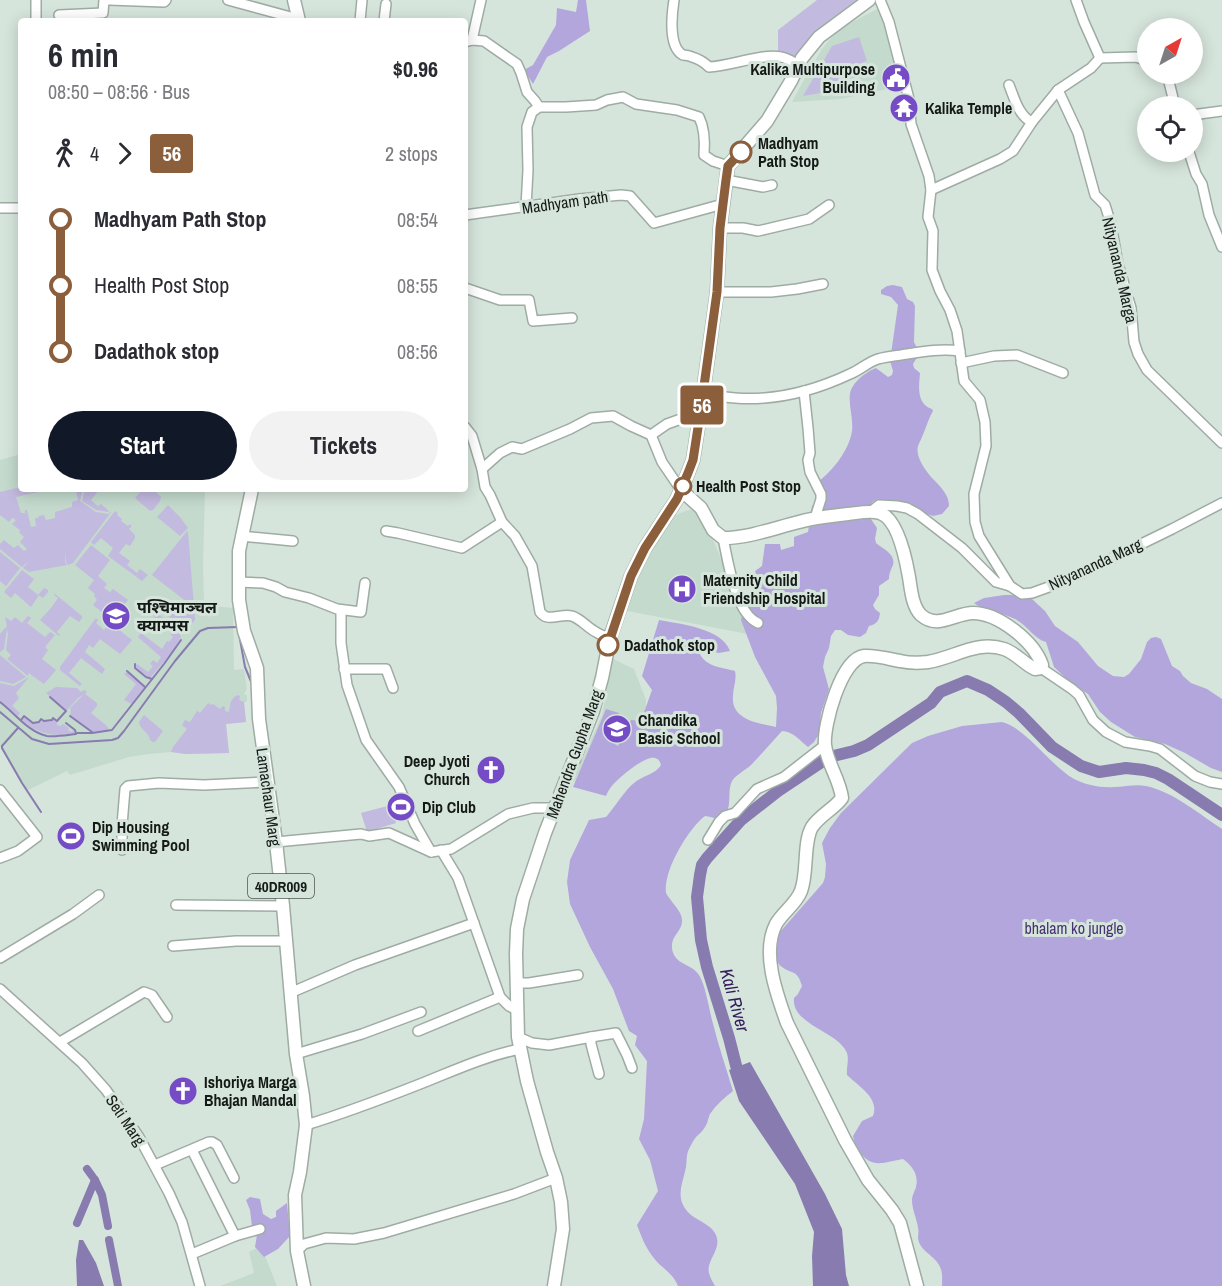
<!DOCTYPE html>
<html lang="en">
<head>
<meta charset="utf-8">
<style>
	:root { --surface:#fff; --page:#f2f2f3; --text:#2b2b33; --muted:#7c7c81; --accent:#111827 }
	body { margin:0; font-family:"Archivo Narrow","Noto Sans Devanagari",sans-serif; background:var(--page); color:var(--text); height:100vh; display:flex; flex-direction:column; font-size:22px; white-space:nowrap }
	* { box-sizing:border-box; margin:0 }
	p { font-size:20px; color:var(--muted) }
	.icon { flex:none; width:33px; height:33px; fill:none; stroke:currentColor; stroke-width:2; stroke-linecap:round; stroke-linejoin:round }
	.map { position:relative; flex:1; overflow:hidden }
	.details { position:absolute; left:18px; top:18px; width:450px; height:474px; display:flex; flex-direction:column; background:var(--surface); border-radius:6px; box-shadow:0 3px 15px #0003 }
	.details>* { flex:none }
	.badge { padding:0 12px; border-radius:4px; font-size:21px; line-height:39px }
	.needle { width:39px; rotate:39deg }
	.fabs { position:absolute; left:1137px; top:18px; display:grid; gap:12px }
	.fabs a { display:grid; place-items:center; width:66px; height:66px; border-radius:50%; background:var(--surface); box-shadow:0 3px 15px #0003; font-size:30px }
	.map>.badge { position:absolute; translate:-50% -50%; box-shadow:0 0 0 3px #fff }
	.legs { display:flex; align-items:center; gap:9px; height:66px; padding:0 30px; font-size:20px }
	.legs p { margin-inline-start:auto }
	.overview { display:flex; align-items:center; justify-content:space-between; height:102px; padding:0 30px }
	h1 { font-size:33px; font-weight:700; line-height:45px }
	.action { display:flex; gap:12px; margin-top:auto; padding:12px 30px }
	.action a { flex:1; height:69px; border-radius:36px; background:var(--accent); color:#fff; font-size:24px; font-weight:700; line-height:69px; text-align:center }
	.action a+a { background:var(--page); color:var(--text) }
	ul { padding:0 30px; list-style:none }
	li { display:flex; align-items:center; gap:21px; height:66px; font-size:22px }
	li i { display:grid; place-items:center; width:9px; height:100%; margin:0 8px; background:currentColor }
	li i::after { content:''; width:15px; height:15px; margin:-8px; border:4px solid; border-radius:50%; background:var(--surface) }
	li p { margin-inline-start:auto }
	li:first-child i { background:linear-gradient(#0000 50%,currentColor 0) }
	li:last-child i { background:linear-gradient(currentColor 50%,#0000 0) }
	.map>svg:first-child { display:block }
</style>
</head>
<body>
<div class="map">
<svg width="1222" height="1286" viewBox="0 0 1222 1286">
	<rect width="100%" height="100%" fill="#d6e5dc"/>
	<g fill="#c4dacd">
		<path d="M879 8 896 65 888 67 892 88 841 99 792 102 810 69 822 49 840 27 841 28Z"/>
		<path d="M21 454V489H205L203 564 204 605 233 608 234 670 244 669 247 689 244 694 247 695V701L244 703 246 722 226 724 229 753 186 754 171 752 149 754 129 757 70 775 67 771 26 791 0 747V460Z"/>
		<path d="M695 509 706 523 753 635 622 610 639 565 670 518 685 511Z"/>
		<path d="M613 659 634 669 646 700V711L642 722 595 792 571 779 583 758 602 715Z"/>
		<path d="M261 1246 277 1286H220L254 1273 249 1252Z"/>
	</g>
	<g fill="#c3bae0">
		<path d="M817 0H857L810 38 795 62 778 55V30Z"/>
		<path d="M859 37 867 61 858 64 855 87 803 96 832 46Z"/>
		<path d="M21 487V489H32L28 490 29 493 36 491V489H38V492L16 497 21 513H25V510H27L31 527 36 526 35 518H38L39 516 44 515 46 520 55 518V512L72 507V502L78 500 76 491H74L73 489H83L80 501 96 512 108 514 112 511 73 563 68 565 66 562V551L65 562 67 565 29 572 23 568 29 561 22 567 0 549V544L4 540 14 548 18 545 24 551 27 549 20 542 24 537 19 532 20 530 12 524 16 520 12 518 9 522 0 515V492Z"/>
		<path d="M85 489H100L91 500 98 506 101 504 109 511 108 512 96 510 82 501Z"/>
		<path d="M143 489H153L161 497 160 501 153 510 150 511 135 498Z"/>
		<path d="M168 505 180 517 188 528 180 536 157 517Z"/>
		<path d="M115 511 118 513 117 515 122 519 121 521 128 526 130 524 132 526 129 529 135 535V538L130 546 126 544 119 553 130 561 127 565 137 573 140 569 148 575 142 581 108 556 113 548 101 538 94 545 91 542Z"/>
		<path d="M187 531 188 532 195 620 192 623H179L157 609 159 607 167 613 176 602 183 607 187 602 152 575Z"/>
		<path d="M91 545 110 560 98 576 107 584 104 588 110 592 113 589 128 600 112 620 93 605 97 600 94 596 95 594 88 588 94 580 75 565Z"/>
		<path d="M0 552 20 568 6 586 0 581Z"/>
		<path d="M22 570 34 579 28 587 38 595 44 588 48 590V592L43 598 39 595 31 607 15 593 11 598 4 592Z"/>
		<path d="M55 594 82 616V618L79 622 70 616 57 632 60 635 59 636 40 620 51 608 58 598 54 595Z"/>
		<path d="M156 613 178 628 181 637 172 652 150 678 140 671 135 666 137 664 148 672 153 666 150 664 153 660 157 663 161 657 138 637 141 633 162 649 167 641 169 642 173 637 170 634 172 631 153 616Z"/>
		<path d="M28 616 31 618 27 623 45 637 50 632 55 635 45 647 48 650 42 659 56 670 44 684 30 674 29 672 28 676 7 659 11 655 6 650 8 634 7 629 4 649 0 652V634L7 626 5 617 11 621 15 617 22 623Z"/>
		<path d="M96 618 98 620 96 623 104 630 110 623 132 640 120 654 100 639 93 648 89 645 85 652 105 669 102 674 81 658 69 673 82 684 80 686 60 670V667Z"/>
		<path d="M0 655 26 677 13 684 0 681Z"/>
		<path d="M127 672 145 687 132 704 124 700 136 684 124 674Z"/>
		<path d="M29 677 16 693 19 698 12 706 20 713 18 716 0 701V683L14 686Z"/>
		<path d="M56 687 77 688 81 692 84 690 87 692 85 694 97 703V706L91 713 107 726 109 730 92 732 70 716 71 711 70 708 84 694 78 698 66 711 46 693Z"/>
		<path d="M238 695 240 696 239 700 244 702 246 722 226 724 229 753 186 754 171 752 173 747 187 729 182 725 185 720 190 722 197 711 200 713 208 703 211 705 213 704 220 709 223 706 225 707V711L229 712C230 705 230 698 238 695Z"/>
		<path d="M144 715 163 731 155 742H153L150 740C149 732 140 730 139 722Z"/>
		<path d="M24 717 32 723H38L41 721C45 721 50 723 54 719L57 722V725L60 726 63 724 69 728 68 730 72 732 73 730 75 733C54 737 41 735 24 722L22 720Z"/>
		<path d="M391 805 396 823 367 832 361 813Z"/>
	</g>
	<g fill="#b3a6dd">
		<path d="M578 0H586L590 31 559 51 547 57 533 84 524 70 533 65 556 25 557 8 576 12Z"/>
		<path d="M893 285 902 287 907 299 913 302 915 306 914 342 918 350V356L913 364 914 368 920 373C919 386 916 404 932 409L933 411C928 420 926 428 922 437 921 440 919 443 918 446 915 457 926 471 933 479 941 487 949 495 949 506L942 514 933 516 921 512 891 511 885 507 883 502 878 499C871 501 870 506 867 513L877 528 875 539 876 543C883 549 896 554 893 565 891 570 889 573 889 579L879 586V595L873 605 875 609 880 613C879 621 877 624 869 626L866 633 860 637 848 635 841 630H835L831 636 829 648 825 657 823 667 829 689 821 713 819 734 814 742 808 747C800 741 793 731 782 731 771 743 761 755 750 766 744 771 736 775 732 781 727 791 732 804 726 813 720 822 713 817 705 816 688 829 663 871 666 893 670 901 682 911 682 920 683 933 666 937 674 955 679 965 693 965 699 975 705 984 709 1008 712 1020 718 1044 726 1068 733 1091 724 1098 716 1105 710 1114 708 1118 708 1123 705 1127 703 1131 699 1134 696 1137 693 1141 691 1145 689 1149 686 1155 687 1161 686 1167 683 1183 675 1197 687 1211 695 1221 714 1224 717 1238 720 1251 706 1261 709 1273 710 1278 713 1282 715 1286H678C674 1276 667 1271 659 1264 647 1251 643 1241 637 1225L658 1191 650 1160 639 1139 644 1119 647 1061 635 1045 637 1036 629 1031 613 989 590 947 570 904 567 882 570 860 589 820 606 817C615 807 624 791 634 783 642 776 656 774 661 765 660 762 659 759 655 758 645 755 617 779 611 787 609 790 607 793 606 796L573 787 606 709 619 713 611 742 618 746 631 720 641 721 652 690 642 676 659 620C680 624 722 628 730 651L719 653 700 649 699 652C705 667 721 667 735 671 737 680 733 687 733 696 731 720 758 723 776 727L777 708 776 696 755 657 741 620 745 603 761 587 755 571 762 566 765 544H780L781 550 794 546V537L808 532 812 506 818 501V482C832 471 846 454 851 436 855 422 848 406 850 394 852 382 866 372 876 368L888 377 892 375 893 371 890 361 898 305 891 297 881 294V290L887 286Z"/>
		<path d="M1004 595H1027L1032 599 1045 611 1055 626 1078 642 1098 666 1113 676 1124 677 1129 674 1141 659 1147 642 1151 638 1156 637 1161 639 1172 666 1180 671 1183 676 1191 683 1207 689 1222 699V772L1211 768 1185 753 1165 744 1135 737 1111 722 1100 712 1088 694 1070 682 1054 667 1046 642C1034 639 1027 625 1015 619 1004 613 982 610 974 603L984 598Z"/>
		<path d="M1002 722C1026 728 1051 766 1074 779 1086 785 1101 788 1114 787 1125 787 1135 784 1146 786 1174 792 1199 814 1222 829V1286H942C942 1280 943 1273 940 1267 936 1256 919 1251 918 1238 918 1235 919 1231 918 1228 917 1219 912 1210 912 1200 912 1195 915 1191 916 1187 919 1174 912 1166 903 1159 889 1161 876 1168 865 1158 858 1151 855 1146 853 1136L862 1121 873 1116C880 1098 858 1086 847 1075 846 1067 850 1058 846 1051 836 1031 791 1024 794 998L798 994 802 986C797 969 793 975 782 967 772 960 775 943 779 933L823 883 825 877 826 864 822 843 830 828 841 813 912 743 928 736 962 726Z"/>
		<path d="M250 1197 260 1199 263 1214 271 1219 276 1217V1211L287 1203 290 1236 278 1249 264 1257 255 1247 257 1235 252 1227 250 1210 246 1200Z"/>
	</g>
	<g fill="#887baf">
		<path d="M750 1062 825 1194 842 1229 846 1275 849 1286H813L812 1256 814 1232 795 1184 739 1101 729 1070Z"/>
		<path d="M79 1240H83L96 1263 104 1286H77L76 1260Z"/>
	</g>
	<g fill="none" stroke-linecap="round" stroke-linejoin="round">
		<g stroke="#887baf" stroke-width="2">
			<path d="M239 634 245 667 252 684"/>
			<path d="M135 664V668L146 677 152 679"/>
			<path d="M127 671 145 687"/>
			<path d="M0 702C15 713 28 732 47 736 56 737 67 735 76 734L75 730 66 723"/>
			<path d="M0 712 32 739 49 744 112 740 118 738 124 731 175 661 200 631 208 628 238 627"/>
			<path d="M70 716 92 732"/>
			<path d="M21 720 24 716 33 723 39 722 41 719 44 721 52 720 53 718 57 721 66 711 50 697"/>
			<path d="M18 728 2 746V748L22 783 41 812"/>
			<path d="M77 733H92L112 730 164 664 181 640"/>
		</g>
		<g stroke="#887baf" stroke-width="8">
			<path d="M95 1180 102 1195 108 1226"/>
			<path d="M77 1223 95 1180 87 1169"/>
			<path d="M109 1240 118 1286"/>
		</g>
		<path stroke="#887baf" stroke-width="12" d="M740 1081 729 1038 707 967 701 940 697 897 700 875 702 865 707 858 741 820 778 791 829 757 854 751 868 745 931 703 940 692 967 681 988 690 1006 702 1019 713 1052 747 1081 766 1099 772 1126 768 1144 770 1156 773 1168 779 1222 815"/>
		<g stroke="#9eaca4" stroke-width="12">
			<g id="minor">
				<path d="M36 0V21"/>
				<path d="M109 0 164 2 166 0"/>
				<path d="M228 0 298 19"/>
				<path d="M674 0C672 13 668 47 683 55 685 55 691 56 692 57 699 59 704 62 709 67 730 66 763 53 781 57 787 58 793 62 799 65"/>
				<path d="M880 0 889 22 909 99 911 124 929 176 931 190 928 217 933 231 932 270 940 291 950 310 957 331 964 381 980 400 985 422 986 446 974 494 975 522 979 536 1010 586 1022 594 1032 593 1057 584 1080 574 1172 529 1222 503"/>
				<path d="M1076 0 1084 22 1100 58"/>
				<path d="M59 15 103 13 104 0"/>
				<path d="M360 21 362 0"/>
				<path d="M384 21 386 4"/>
				<path d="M472 40 481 0"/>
				<path d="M465 42 472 40 484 41 517 64 521 73 527 92 535 101 539 107"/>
				<path d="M1100 58 1091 68 1058 90 1078 133 1095 195 1105 205 1111 224 1118 264 1131 308 1134 342 1138 354 1147 370 1222 443"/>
				<path d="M1100 58 1136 57 1148 61"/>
				<path d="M1167 74 1175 106"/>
				<path d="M1009 85C1014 97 1019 117 1032 122"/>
				<path d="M1192 115 1222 111"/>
				<path d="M1189 152 1196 174 1202 184 1209 215 1222 247"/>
				<path d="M726 180 763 187 772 185"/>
				<path d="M931 190 1000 159 1013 151 1032 122 1058 90"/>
				<path d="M526 207 528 170 527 127 532 112 539 107H566L596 105 607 100 623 97 636 104 677 110 699 117C705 129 705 142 704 155L713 161 728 166"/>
				<path d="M0 208H21"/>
				<path d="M465 215 579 199 621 195 630 196 654 223 723 204"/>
				<path d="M720 228H743L758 231 809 219 829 205"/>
				<path d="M465 288 500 300H529L533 321 572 318"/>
				<path d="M717 292H771L797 289 823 284"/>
				<path d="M961 363 994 356 1017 355 1063 373"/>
				<path d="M703 391C713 396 724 397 735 398 774 401 814 391 850 374 860 370 868 362 878 359 885 357 893 356 901 355 920 352 940 348 960 351"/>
				<path d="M804 391 808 428 810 453 808 460 810 472 821 494V499L815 518"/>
				<path d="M465 427 472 436 482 469 485 487 490 495 502 522 515 536 532 566 540 612C548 623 560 613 572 616 581 619 588 628 596 632 600 635 605 636 610 638"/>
				<path d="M651 435 667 424 692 415 701 408"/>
				<path d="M482 469 500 453 512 447 522 449 570 429 591 418 613 416 631 426 651 435 662 462 681 490"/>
				<path d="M876 512 874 509 879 505 897 506 907 508 918 514 962 548 996 582 1010 586"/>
				<path d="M386 531 398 533 462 548 502 522"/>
				<path d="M241 536 293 541"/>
				<path d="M723 538C728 561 735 613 758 623"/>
				<path d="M238 582 263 583 276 587 285 592 309 598 337 609 361 612 365 583"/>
				<path d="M341 610V643L347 685 366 740 399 787 415 824 431 852"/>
				<path d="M1041 668 1072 689 1079 695 1093 720 1106 732 1125 742 1150 746 1160 749 1195 776 1210 782 1222 784"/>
				<path d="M344 669H386L393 688"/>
				<path d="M0 790 37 837 18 851 0 858"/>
				<path d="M708 840 719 822 725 816 735 813 757 789 784 777 825 745"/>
				<path d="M276 842 361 834 369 836 389 833 431 852 451 849 508 814 533 808H554"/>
				<path d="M122 850V825L125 789 128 786 159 783 204 785 267 782"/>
				<path d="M441 850 458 878 500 997 509 1006 517 1010"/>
				<path d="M176 905 283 906"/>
				<path d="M173 946 236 941H286"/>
				<path d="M0 958 73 914 99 895"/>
				<path d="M517 983H529L578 975"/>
				<path d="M0 989 82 1063 106 1090 139 1137 169 1193 182 1222 200 1286"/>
				<path d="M290 993 355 965 474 923"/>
				<path d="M418 1031 500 997"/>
				<path d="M518 1037 532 1043 549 1045 591 1037V1044L599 1074"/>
				<path d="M591 1037 616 1033 627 1055 632 1068"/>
				<path d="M60 1042 144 992 152 995 167 1017"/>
				<path d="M296 1054 362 1034 421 1012"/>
				<path d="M306 1125C345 1113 382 1099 420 1084 453 1071 485 1056 520 1049"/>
				<path d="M192 1150 235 1236"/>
				<path d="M155 1165 209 1142H212L217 1145 234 1178"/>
				<path d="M297 1251 304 1244 326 1238 354 1239 384 1233 514 1194 556 1178"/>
				<path d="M192 1254 235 1236 260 1229"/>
			</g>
		</g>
		<g stroke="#9eaca4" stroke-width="15">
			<g id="major">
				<path d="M294 0 299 21"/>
				<path d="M252 489 239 551V600L244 631 257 668 259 719 276 842 283 906 296 1054 303 1096 306 1125 300 1172 295 1195 297 1251 304 1286"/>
				<path d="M681 490 701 508 713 530 723 538C749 538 774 528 799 522 815 517 832 516 848 514 858 513 870 510 880 513 898 519 906 560 909 577 911 589 912 606 921 615 938 630 955 613 973 613 998 613 1034 641 1042 665L1041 668 1035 669C1024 664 1016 653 1004 649 977 640 954 658 928 662 919 663 909 663 900 661 889 659 875 655 864 656 841 659 823 726 825 745 827 763 840 780 842 798 834 809 820 815 812 827 803 842 808 873 801 891 796 904 783 912 776 924 761 953 777 995 787 1023L845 1140 868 1180 892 1210 900 1223 917 1286"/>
				<path d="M554 1286 563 1229 561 1202 556 1178 547 1152 527 1081 518 1037 516 954 517 929 523 899 545 833 593 711 602 678 610 638 631 576 645 548 677 499 688 473 693 460 701 408 717 292 720 228 728 166 767 121 791 81 802 58 819 37 869 0"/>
			</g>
		</g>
		<use href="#minor" stroke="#fff" stroke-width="9"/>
		<use href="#major" stroke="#fff" stroke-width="12"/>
	</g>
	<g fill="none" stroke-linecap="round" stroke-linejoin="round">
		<g stroke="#fff" stroke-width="14">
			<path id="line-1" d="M608 645 631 576 645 548 677 499 688 473 693 460 701 408 717 292 720 228 726 180 728 166 741 152"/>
		</g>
		<use href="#line-1" stroke="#8b5e3c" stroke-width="9"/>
	</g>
	<defs>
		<g id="civic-disc" transform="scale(1.5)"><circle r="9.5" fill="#754cc5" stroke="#d6e5dc"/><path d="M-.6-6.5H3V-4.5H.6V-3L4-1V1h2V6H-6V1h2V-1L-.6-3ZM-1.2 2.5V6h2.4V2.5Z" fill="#fff"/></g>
		<g id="temple-disc" transform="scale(1.5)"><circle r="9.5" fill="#754cc5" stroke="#d6e5dc"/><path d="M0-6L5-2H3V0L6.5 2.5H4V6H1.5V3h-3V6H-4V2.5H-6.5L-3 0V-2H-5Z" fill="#fff"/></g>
		<g id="hospital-disc" transform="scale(1.5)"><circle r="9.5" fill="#754cc5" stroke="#d6e5dc"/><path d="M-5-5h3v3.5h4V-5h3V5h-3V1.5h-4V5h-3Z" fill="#fff"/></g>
		<g id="university-disc" transform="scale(1.5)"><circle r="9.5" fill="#754cc5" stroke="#d6e5dc"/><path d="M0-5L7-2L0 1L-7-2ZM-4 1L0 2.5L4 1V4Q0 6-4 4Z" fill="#fff"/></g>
		<g id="school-disc" transform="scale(1.5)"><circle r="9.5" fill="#754cc5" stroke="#d6e5dc"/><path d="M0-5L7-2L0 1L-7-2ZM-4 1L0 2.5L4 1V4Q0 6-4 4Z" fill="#fff"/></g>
		<g id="church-disc" transform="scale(1.5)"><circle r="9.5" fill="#754cc5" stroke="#d6e5dc"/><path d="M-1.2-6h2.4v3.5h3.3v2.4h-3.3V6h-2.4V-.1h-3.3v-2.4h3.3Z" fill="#fff"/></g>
		<g id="stadium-disc" transform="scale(1.5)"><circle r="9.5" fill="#754cc5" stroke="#d6e5dc"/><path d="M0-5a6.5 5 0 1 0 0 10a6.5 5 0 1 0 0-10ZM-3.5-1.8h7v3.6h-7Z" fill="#fff"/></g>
	</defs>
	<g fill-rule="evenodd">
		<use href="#civic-disc" x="896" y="78"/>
		<use href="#temple-disc" x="904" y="108"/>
		<use href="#hospital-disc" x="682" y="589"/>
		<use href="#university-disc" x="116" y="616"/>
		<use href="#school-disc" x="617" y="729"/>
		<use href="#church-disc" x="491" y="770"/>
		<use href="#stadium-disc" x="401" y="807"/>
		<use href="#stadium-disc" x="71" y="836"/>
		<use href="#church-disc" x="183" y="1091"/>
	</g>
	<g fill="#fff" stroke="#8b5e3c" stroke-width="3">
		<circle cx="741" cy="152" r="10"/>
		<circle cx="683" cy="486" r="8"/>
		<circle cx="608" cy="645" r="10"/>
	</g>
	<g text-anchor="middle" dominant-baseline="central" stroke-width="6" stroke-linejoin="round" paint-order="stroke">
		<rect fill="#d6e5dc" stroke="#4f5752" stroke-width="1.5" x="248" y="874" width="66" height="24" rx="4.5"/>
		<g font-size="15" font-weight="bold" fill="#151a17">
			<text x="281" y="886">40DR009</text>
		</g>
		<g font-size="16" font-weight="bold" fill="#151a17" stroke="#d6e5dc" text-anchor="start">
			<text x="875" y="69" text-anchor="end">Kalika Multipurpose<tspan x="875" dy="18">Building</tspan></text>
			<text x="925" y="108">Kalika Temple</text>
			<text x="703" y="580">Maternity Child<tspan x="703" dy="18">Friendship Hospital</tspan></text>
			<text x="137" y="607">पश्‍चिमाञ्‍चल<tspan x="137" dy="18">क्याम्पस</tspan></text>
			<text x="638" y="720">Chandika<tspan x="638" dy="18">Basic School</tspan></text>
			<text x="470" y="761" text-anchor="end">Deep Jyoti<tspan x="470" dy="18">Church</tspan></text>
			<text x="422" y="807">Dip Club</text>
			<text x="92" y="827">Dip Housing<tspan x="92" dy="18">Swimming Pool</tspan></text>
			<text x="204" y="1082">Ishoriya Marga<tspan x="204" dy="18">Bhajan Mandal</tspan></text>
		</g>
		<g font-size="16" font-weight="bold" fill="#151a17" stroke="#d6e5dc" text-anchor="start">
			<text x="758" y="143">Madhyam<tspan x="758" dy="18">Path Stop</tspan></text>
			<text x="696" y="486">Health Post Stop</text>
			<text x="624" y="645">Dadathok stop</text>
		</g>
		<g font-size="16" fill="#151a17" stroke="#d6e5dc">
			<text transform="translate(565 202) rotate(-8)">Madhyam path</text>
			<text transform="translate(1120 270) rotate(77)">Nityananda Marga</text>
			<text transform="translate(1095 564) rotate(-25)">Nityananda Marg</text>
			<text transform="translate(574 754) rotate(-70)">Mahendra Gupha Marg</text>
			<text transform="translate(269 797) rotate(82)">Lamachaur Marg</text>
			<text transform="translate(126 1120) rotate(56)">Seti Marg</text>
		</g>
		<g font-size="16" fill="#473274" stroke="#d6e5dc">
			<text x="1074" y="928">bhalam ko jungle</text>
		</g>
		<g font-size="18" font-style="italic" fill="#331c5c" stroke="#d6e5dc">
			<text transform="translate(735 1000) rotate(74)">Kali River</text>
		</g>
	</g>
</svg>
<div class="fabs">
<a><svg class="needle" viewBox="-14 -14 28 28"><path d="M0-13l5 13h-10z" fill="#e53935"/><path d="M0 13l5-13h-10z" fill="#7c7c81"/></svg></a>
<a><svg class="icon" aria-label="locate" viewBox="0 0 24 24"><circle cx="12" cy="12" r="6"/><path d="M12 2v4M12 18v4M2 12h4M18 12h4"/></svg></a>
</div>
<b class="badge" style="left:702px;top:405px;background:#8b5e3c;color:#fff">56</b>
<section class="details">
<div class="overview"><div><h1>6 min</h1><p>08:50 – 08:56 · Bus</p></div><b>$0.96</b></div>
<div class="legs"><svg class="icon" aria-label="walk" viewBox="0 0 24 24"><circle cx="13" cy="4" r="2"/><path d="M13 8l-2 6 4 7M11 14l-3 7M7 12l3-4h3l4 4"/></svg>4<svg class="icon" aria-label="forward" viewBox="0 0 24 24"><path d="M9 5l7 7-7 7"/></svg><b class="badge" style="background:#8b5e3c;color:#fff">56</b><p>2 stops</p></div>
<ul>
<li><i style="color:#8b5e3c"></i><b>Madhyam Path Stop</b><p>08:54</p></li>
<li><i style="color:#8b5e3c"></i><span>Health Post Stop</span><p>08:55</p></li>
<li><i style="color:#8b5e3c"></i><b>Dadathok stop</b><p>08:56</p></li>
</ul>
<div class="action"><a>Start</a><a>Tickets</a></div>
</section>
</div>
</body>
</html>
